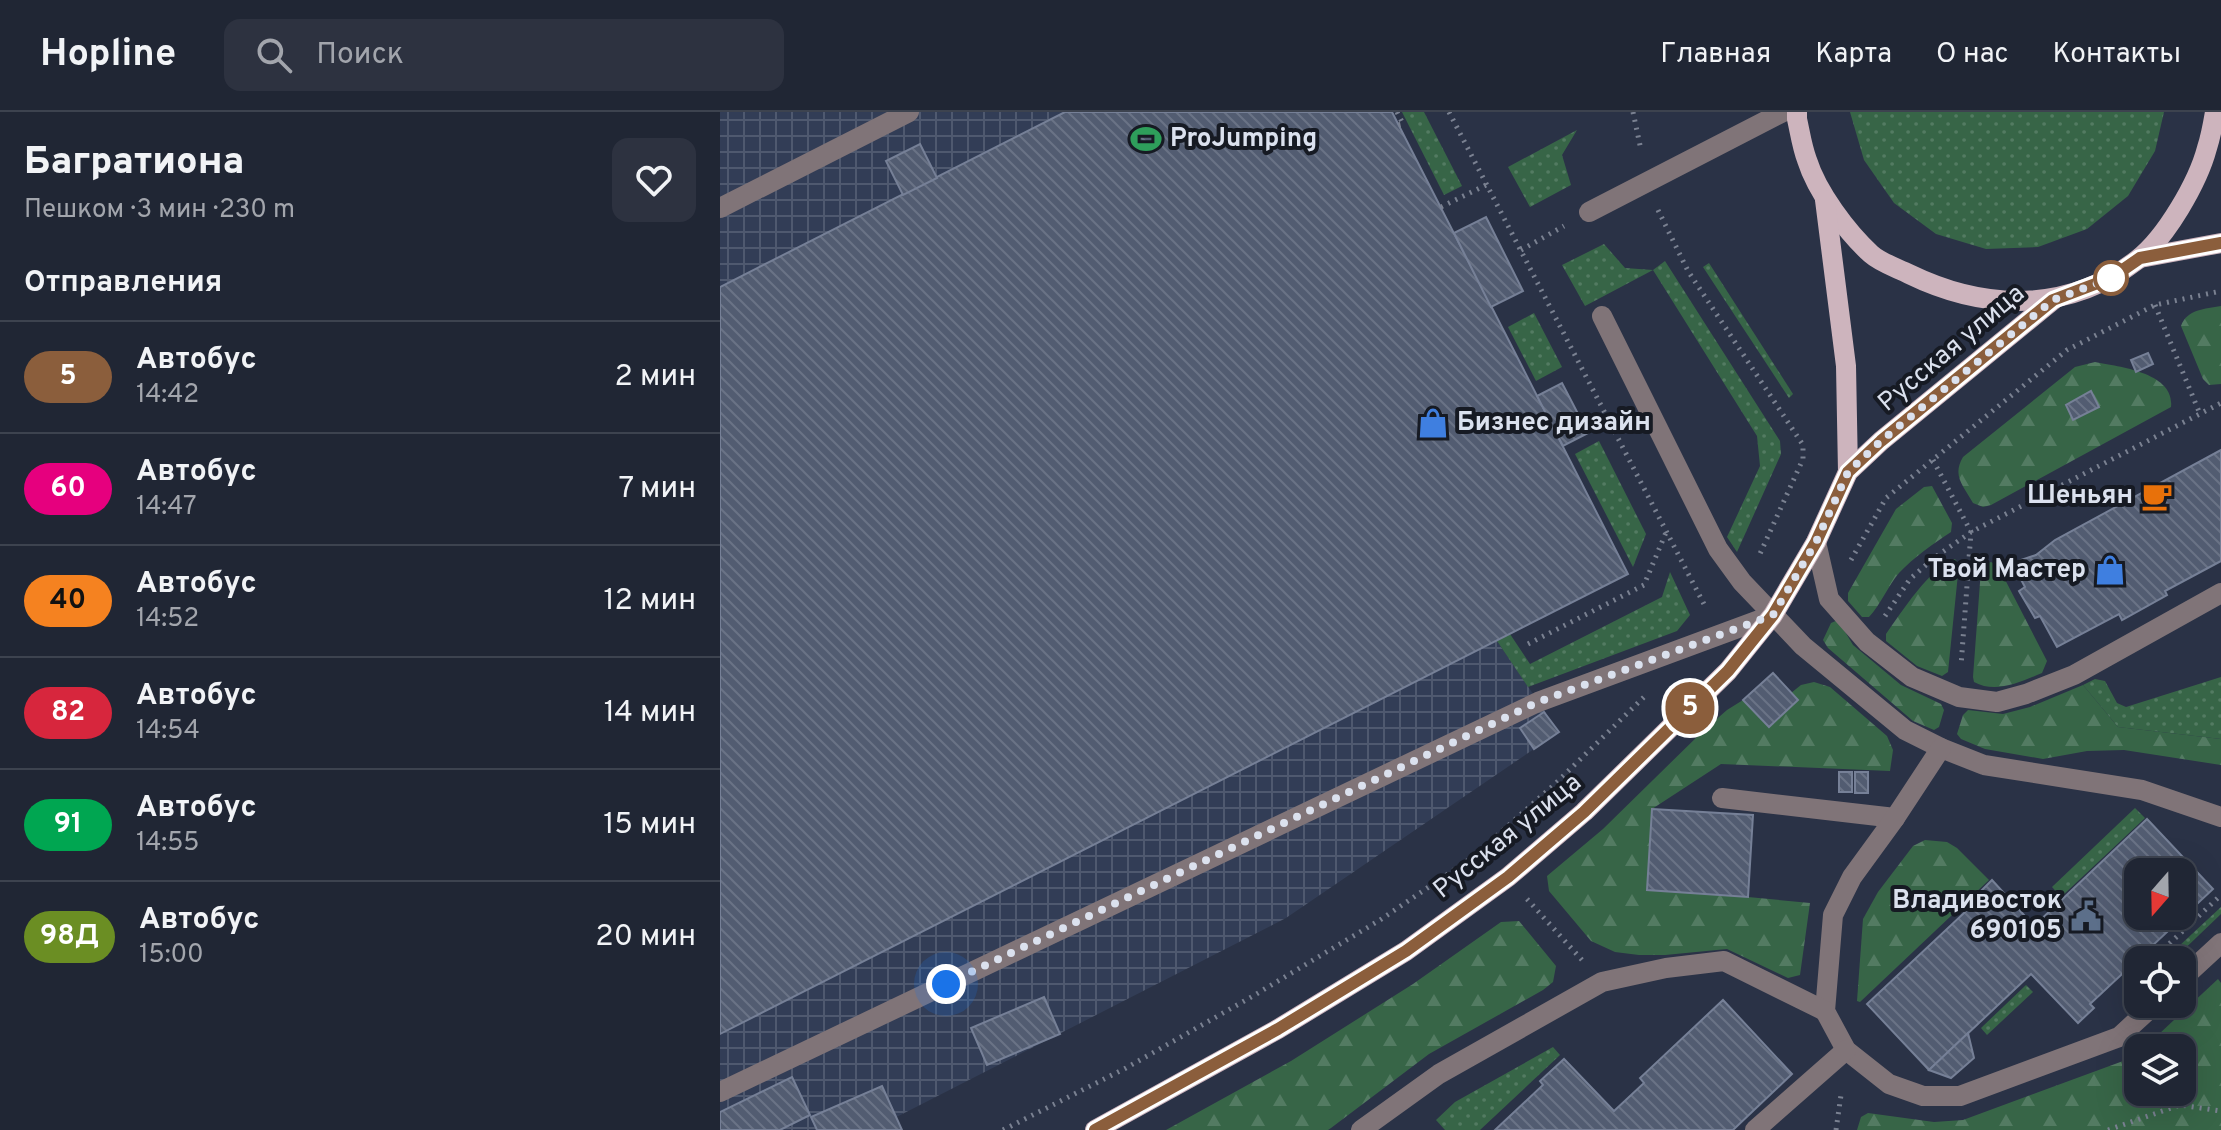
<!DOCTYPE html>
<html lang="ru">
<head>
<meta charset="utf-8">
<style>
	:root { --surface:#202634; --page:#2d3240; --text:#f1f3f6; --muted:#a2a5ac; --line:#3d434f }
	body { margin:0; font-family:Overpass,sans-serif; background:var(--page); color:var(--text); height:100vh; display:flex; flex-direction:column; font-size:30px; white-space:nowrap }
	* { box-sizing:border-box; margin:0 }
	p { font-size:26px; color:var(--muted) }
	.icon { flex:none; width:44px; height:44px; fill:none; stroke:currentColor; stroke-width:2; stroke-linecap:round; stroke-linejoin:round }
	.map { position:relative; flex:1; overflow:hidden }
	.panel { display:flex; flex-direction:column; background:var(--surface); width:720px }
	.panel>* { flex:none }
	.badge { padding:0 16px; border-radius:26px; font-size:28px; line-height:52px }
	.needle { width:52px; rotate:200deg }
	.tools { position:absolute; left:1404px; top:746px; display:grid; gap:16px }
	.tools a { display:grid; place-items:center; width:72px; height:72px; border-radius:16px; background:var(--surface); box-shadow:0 8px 32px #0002,0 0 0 2px var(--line); font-size:40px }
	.you { position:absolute; width:40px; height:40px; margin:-20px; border:6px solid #fff; border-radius:50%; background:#1a73e8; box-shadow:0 0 0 12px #1a73e833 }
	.map>.badge { position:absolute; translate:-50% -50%; box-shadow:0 0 0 4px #fff }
	h2 { padding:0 24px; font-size:30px; line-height:72px }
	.round { display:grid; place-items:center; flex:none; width:84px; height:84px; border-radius:16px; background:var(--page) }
	.head { display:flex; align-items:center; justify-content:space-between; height:136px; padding:0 24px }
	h1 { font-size:38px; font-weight:800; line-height:60px }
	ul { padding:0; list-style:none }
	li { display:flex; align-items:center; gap:24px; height:112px; padding:0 24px; border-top:2px solid var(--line) }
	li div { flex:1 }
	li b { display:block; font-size:30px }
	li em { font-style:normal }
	li .badge { min-width:88px; font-weight:700; text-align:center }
	header { display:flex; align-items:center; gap:48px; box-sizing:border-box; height:112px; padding:0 40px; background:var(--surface); border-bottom:2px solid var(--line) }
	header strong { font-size:38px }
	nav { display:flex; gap:44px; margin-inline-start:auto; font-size:28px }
	.search { width:560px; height:72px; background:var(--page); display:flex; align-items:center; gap:20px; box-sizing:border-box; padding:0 28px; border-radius:16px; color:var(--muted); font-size:30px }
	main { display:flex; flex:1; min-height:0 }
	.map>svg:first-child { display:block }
</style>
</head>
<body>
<header>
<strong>Hopline</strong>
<div class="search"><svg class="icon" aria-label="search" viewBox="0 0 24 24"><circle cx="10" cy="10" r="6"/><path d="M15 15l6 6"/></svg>Поиск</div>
<nav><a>Главная</a><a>Карта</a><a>О нас</a><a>Контакты</a></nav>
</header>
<main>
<section class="panel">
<div class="head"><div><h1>Багратиона</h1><p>Пешком · 3 мин · 230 m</p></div><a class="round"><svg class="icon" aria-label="heart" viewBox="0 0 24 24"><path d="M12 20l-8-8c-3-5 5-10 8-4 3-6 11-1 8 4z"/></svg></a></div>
<h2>Отправления</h2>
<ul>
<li><span class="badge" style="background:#8b5e3c;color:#fff">5</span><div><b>Автобус</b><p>14:42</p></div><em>2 мин</em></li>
<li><span class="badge" style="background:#e6007e;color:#fff">60</span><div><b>Автобус</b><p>14:47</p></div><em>7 мин</em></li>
<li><span class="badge" style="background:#f58220;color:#111">40</span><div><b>Автобус</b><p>14:52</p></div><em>12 мин</em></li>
<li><span class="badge" style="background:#d7263d;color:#fff">82</span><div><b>Автобус</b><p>14:54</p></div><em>14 мин</em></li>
<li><span class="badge" style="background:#00a651;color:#fff">91</span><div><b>Автобус</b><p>14:55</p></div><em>15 мин</em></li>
<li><span class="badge" style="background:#6b8e23;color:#fff">98Д</span><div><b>Автобус</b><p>15:00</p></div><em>20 мин</em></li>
</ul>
</section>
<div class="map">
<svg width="1501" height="1018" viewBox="0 0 1501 1018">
	<defs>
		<pattern id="industrial-grid" width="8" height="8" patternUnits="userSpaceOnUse" patternTransform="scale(2)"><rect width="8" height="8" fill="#323d56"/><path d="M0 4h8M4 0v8" fill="none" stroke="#4f596f"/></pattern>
		<pattern id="grass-dots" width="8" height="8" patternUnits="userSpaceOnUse" patternTransform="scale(2)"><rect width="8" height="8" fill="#376547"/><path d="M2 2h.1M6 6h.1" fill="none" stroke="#537b62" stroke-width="1.8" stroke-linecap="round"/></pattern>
		<pattern id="forest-firs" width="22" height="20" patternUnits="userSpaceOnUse" patternTransform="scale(2)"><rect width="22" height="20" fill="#376547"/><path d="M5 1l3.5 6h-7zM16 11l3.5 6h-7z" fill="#537b62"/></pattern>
		<pattern id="building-back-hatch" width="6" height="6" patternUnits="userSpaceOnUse" patternTransform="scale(2)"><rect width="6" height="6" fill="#525c71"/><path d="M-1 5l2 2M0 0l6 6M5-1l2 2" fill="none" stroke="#6a7386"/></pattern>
	</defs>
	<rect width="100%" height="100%" fill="#2a3246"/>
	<path fill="url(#industrial-grid)" d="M0 0H672L908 462 777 529 839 620 566 806 151 1018H0Z"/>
	<g fill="url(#grass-dots)">
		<path d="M682 0H704L742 74 724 83Z"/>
		<path d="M1130 0H1444L1435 39 1408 84 1367 117 1318 135 1266 137 1216 122 1174 91 1144 48Z"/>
		<path d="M857 18 842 43 851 73 810 95 788 55Z"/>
		<path d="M884 132 905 156 933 158 945 149 1060 329 1061 342 1017 440 1007 425 1040 354 1037 324 933 158 865 194 842 153Z"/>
		<path d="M989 151 1073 282 1069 286 983 155Z"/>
		<path d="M814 201 842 255 816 269 788 215Z"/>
		<path d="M879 329 926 422 913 455 855 342Z"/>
		<path d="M950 460 970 503 957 519 808 575 777 529 790 522 810 552 942 485Z"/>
		<path d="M1501 565V627L1398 615 1363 573 1375 567 1385 569 1397 591 1406 595Z"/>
		<path d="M1415 696 1425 706 1341 785 1332 775Z"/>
		<path d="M1501 795V802L1453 848H1444Z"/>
		<path d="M1306 873 1313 880 1267 923 1261 916Z"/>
		<path d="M833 935 840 943 760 1018H725L716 1008 735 990Z"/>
	</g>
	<g fill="url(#forest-firs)">
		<path d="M1501 194V272L1489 273 1483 267 1461 214C1467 197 1485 197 1501 194Z"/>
		<path d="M1375 250C1401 255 1455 261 1451 295L1271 393 1263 395 1253 391C1243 373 1232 364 1243 345L1355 255Z"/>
		<path d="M1212 374 1232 411 1231 420C1213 432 1194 445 1179 461 1168 474 1161 492 1149 505H1142L1128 489V481L1176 397 1204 375Z"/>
		<path d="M1235 447 1239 452 1228 560 1222 564 1197 554 1166 529V522C1181 501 1210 455 1235 447Z"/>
		<path d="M1271 450 1278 454 1327 549 1322 561C1300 570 1276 582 1254 570L1253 565 1261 457 1263 453Z"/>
		<path d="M1118 508 1133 533 1181 573 1221 592 1224 598 1219 615 1214 618 1193 609 1108 536 1103 528 1111 511Z"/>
		<path d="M1094 570 1110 575 1167 624 1173 638 1170 659 1001 652 932 697 927 778 1028 785 1090 791 1080 863 1068 866 1007 837 945 843H919L895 840 871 829 829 779 827 764 883 717 983 619 1007 598 1023 588H1078L1071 581 1081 573Z"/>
		<path d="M1363 573 1398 615 1501 627V653L1404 638 1367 639 1323 647 1265 637 1241 627 1237 622 1243 603 1248 598 1283 602 1310 595Z"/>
		<path d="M1205 728 1227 730 1237 736 1269 768 1140 890 1137 889 1143 807 1158 780 1193 734Z"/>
		<path d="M799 809 836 854 833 870 823 878 709 942 611 1016 608 1018H446L571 949 693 872 781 810Z"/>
		<path d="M1498 867 1501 871V1018H1137L1141 1005 1148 1001 1214 1010 1243 1008 1414 945 1418 942V980H1462V936H1424Z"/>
	</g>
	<g fill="url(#building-back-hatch)" stroke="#768097" stroke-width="2" fill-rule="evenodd">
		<path d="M345 0H672L908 462 0 922V175Z"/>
		<path d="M200 32 217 66 183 83 166 49Z"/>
		<path d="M766 105 803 179 771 195 734 121Z"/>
		<path d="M1428 241 1433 252 1416 260 1411 248Z"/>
		<path d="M842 271 868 321 843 334 817 284Z"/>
		<path d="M1371 279 1379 295 1353 308 1346 293Z"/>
		<path d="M1501 338V449L1445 479 1447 483 1402 508 1399 502 1337 535 1320 504 1315 506 1299 479 1305 475 1292 451 1316 443 1335 428Z"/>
		<path d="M1053 561 1078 588 1049 615 1023 588Z"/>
		<path d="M824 600 839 620 814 637 800 616Z"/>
		<rect x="1119" y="660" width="13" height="20"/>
		<rect x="1135" y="660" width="13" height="21"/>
		<path d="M932 697 1033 703 1028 785 927 778Z"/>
		<path d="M1427 707 1493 777 1370 892 1374 896 1358 911 1311 862 1209 958 1147 892 1260 786 1257 783 1272 768 1314 814ZM1418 760H1462V804H1418Z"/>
		<path d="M324 885 340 922 267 953 251 916Z"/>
		<path d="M1003 888 1072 962 1013 1018H775L823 973 820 969 844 947 894 999 924 971 920 966Z"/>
		<path d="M1248 921 1254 946 1231 966 1209 958Z"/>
		<path d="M72 965 90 1003 60 1018H0V1000Z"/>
		<path d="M162 974 182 1018H97L91 1005Z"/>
	</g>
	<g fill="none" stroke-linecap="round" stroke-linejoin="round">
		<g stroke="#7a8191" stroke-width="5" stroke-dasharray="2 6" stroke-linecap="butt">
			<path d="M677 0 683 12 678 13"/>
			<path d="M729 0 986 496"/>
			<path d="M913 0 921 38"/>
			<path d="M721 95 768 72"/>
			<path d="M938 98 968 159 1083 333V347L1039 444"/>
			<path d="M801 138 844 114"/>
			<path d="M1435 193 1480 302"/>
			<path d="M1213 348 1251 420 1241 554"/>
			<path d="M1131 448 1166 386 1347 238 1435 193 1501 179"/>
			<path d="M1165 504 1190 467 1214 446 1251 420 1501 291"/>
			<path d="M808 532 924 473 947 418"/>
			<path d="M807 787 862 848"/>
			<path d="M1432 848 1501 783"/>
			<path d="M1409 869 1418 861"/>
			<path d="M283 1018 406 956 533 884 660 808 753 745 836 671 924 585"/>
			<path d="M1116 1018 1121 983"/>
			<path d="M1388 1018 1460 993 1501 999"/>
		</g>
		<g stroke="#807478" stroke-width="20">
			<path d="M0 96 189 0"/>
			<path d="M869 100 1063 0"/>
			<path d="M882 204 998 437 1022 470 1083 534 1185 618 1221 636 1264 653 1422 678 1501 705"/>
			<path d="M1096 430 1109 487 1147 530 1192 565 1239 585 1277 590 1306 582 1354 563 1501 481"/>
			<path d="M1002 686 1175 706 1221 636"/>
			<path d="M1175 706 1132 765 1113 803 1105 899 1126 938 1169 972 1203 984H1240L1399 925 1435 892"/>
			<path d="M1462 867 1501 831"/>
			<path d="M0 980 818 590 1053 503"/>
			<path d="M641 1018 719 962 882 870 946 856 1004 849 1105 899"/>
			<path d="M1035 1018 1126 938"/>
		</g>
		<g stroke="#cdb4bd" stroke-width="20">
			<path d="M1077 0V7C1080 20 1082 35 1087 48 1097 80 1127 120 1151 142 1161 151 1177 156 1189 162 1265 199 1348 201 1417 148 1446 126 1478 70 1487 36 1491 24 1493 12 1495 0"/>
			<path d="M1105 88 1126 254 1128 360"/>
			<path d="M1420 146 1501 131"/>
			<path d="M375 1018 558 917 686 839 788 765 864 700 1008 559 1053 503 1096 430 1128 360 1161 329 1333 188"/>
		</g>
	</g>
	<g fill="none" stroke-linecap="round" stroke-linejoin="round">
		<g stroke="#fff" stroke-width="18">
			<path id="line" d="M375 1018 558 917 686 839 788 765 864 700 1008 559 1053 503 1096 430 1128 360 1161 329 1333 188 1391 166 1420 146 1501 131"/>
		</g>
		<use href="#line" stroke="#8b5e3c" stroke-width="12"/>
		<path stroke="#dbe1ee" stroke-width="8" stroke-dasharray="0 14.4" d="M226 872 818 590 1053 503 1096 430 1128 360 1161 329 1333 188 1391 166"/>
	</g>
	<defs>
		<g id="stadium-bare" transform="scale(2.4)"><path d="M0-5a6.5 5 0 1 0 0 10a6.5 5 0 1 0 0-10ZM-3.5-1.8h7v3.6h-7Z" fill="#2e9e5b" stroke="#161a23" stroke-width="2.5" paint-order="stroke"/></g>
		<g id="shop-bare" transform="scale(2.4)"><path d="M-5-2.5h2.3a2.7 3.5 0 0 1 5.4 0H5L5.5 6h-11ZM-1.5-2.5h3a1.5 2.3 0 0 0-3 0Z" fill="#3f7fe0" stroke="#161a23" stroke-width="2.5" paint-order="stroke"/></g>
		<g id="cafe-bare" transform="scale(2.4)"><path d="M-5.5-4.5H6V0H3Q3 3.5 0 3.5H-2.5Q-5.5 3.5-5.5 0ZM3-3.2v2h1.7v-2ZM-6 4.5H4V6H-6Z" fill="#e8710a" stroke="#161a23" stroke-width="2.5" paint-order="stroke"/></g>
		<g id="civic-bare" transform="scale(2.4)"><path d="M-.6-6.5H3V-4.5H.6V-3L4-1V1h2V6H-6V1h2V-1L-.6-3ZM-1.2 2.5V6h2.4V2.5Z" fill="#5c6f8a" stroke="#161a23" stroke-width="2.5" paint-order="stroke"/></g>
	</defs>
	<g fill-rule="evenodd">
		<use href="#stadium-bare" x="426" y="27"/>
		<use href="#shop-bare" x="713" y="311"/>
		<use href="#cafe-bare" x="1437" y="384"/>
		<use href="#shop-bare" x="1390" y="458"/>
		<use href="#civic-bare" x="1366" y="804"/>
	</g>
	<circle fill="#fff" stroke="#8b5e3c" stroke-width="4" cx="1391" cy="166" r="16"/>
	<g text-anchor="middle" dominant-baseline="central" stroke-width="8" stroke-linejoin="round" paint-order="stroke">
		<g font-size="26" font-weight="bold" fill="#dbe1ee" stroke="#161a23" text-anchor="end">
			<text x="450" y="27" text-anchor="start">ProJumping</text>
			<text x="737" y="311" text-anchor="start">Бизнес дизайн</text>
			<text x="1413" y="384">Шеньян</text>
			<text x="1366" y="458">Твой Мастер</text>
			<text x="1342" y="789">Владивосток<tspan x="1342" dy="30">690105</tspan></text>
		</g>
		<g font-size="26" fill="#dbe1ee" stroke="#161a23">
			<text transform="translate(1232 237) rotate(-40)">Русская улица</text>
			<text transform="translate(788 725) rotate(-39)">Русская улица</text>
		</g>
	</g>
</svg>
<div class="tools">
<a><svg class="needle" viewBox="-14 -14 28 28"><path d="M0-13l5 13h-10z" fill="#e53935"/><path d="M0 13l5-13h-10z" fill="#a2a5ac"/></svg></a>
<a><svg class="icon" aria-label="locate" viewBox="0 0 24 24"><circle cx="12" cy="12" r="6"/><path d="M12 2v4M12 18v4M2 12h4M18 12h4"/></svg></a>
<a><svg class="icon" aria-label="layers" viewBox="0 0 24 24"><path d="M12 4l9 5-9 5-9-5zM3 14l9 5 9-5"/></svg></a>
</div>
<div class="you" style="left:226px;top:872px"></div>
<b class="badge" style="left:970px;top:596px;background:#8b5e3c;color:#fff">5</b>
</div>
</main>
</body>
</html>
